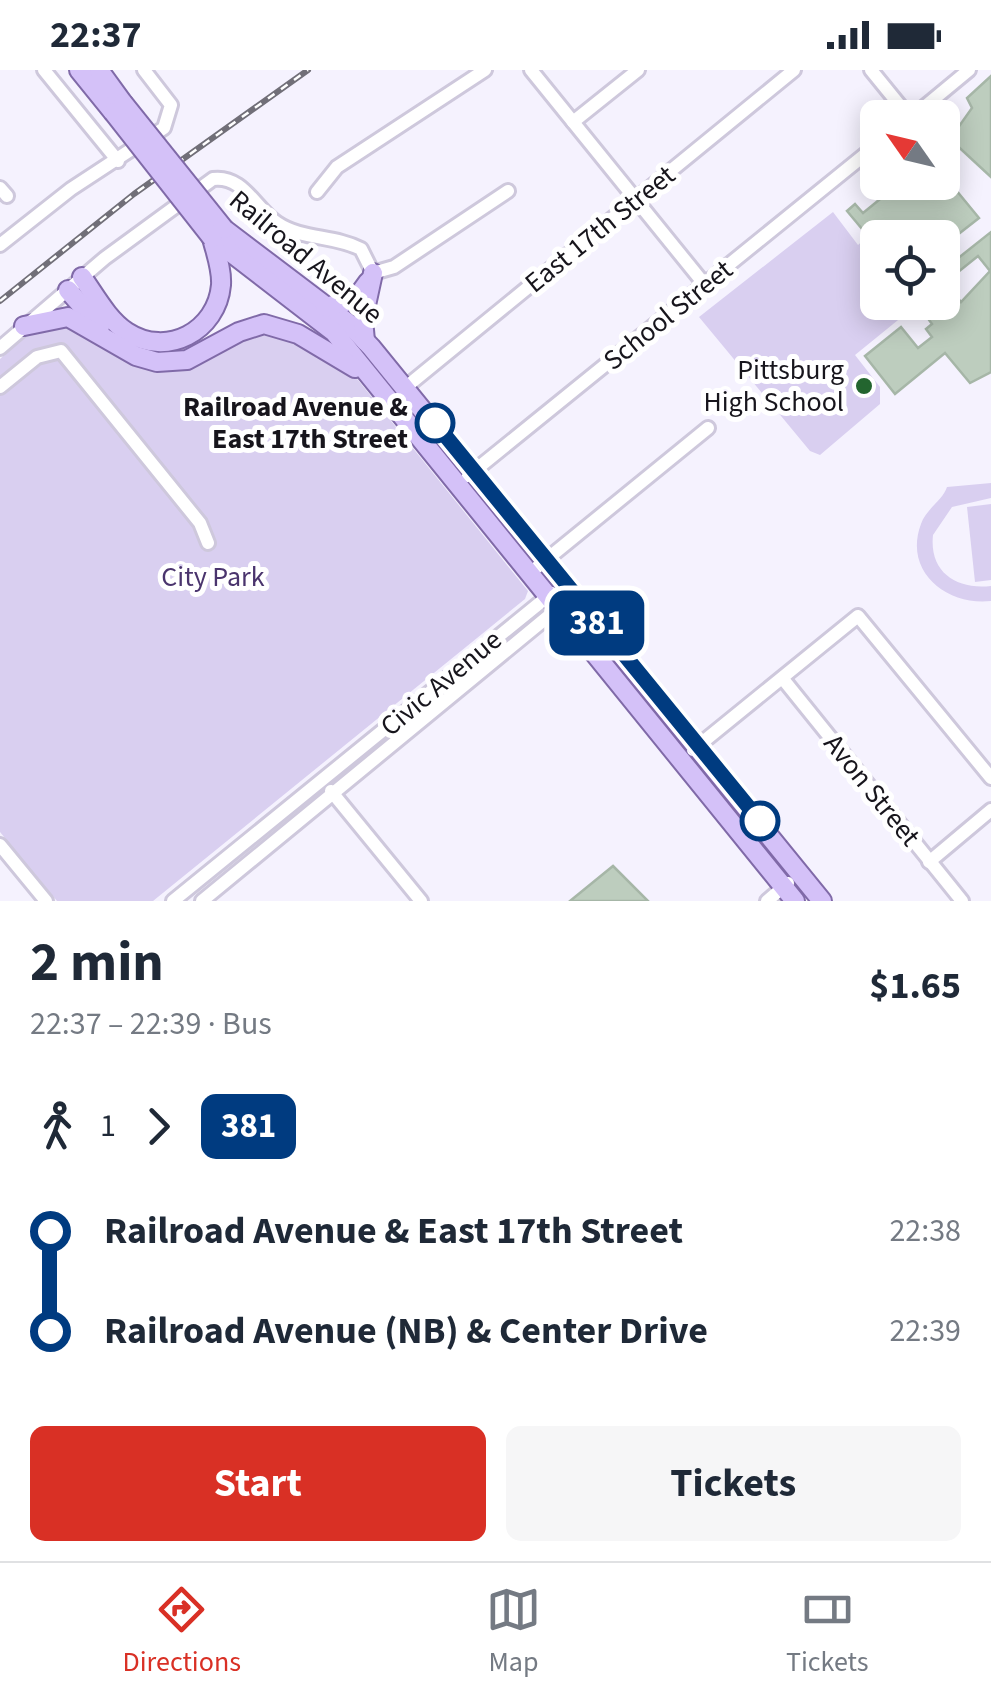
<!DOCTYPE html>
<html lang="en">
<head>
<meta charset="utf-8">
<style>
	:root { --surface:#fff; --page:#f6f6f7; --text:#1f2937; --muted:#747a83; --line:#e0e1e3; --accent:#d93025 }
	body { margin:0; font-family:"Source Sans 3",sans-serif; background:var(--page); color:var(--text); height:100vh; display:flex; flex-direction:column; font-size:38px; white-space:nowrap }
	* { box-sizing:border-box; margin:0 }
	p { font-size:32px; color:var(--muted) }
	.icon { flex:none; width:55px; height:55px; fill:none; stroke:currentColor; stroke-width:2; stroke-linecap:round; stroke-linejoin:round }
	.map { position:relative; height:831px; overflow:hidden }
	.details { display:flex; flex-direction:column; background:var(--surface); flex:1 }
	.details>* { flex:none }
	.badge { padding:0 20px; border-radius:15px; font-size:35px; line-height:65px }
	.needle { width:65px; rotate:304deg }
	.fabs { position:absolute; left:860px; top:30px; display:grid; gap:20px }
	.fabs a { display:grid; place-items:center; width:100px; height:100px; border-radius:15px; background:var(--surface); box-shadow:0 5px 25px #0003; font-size:50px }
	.map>.badge { position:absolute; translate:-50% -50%; box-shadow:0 0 0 5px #fff }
	.legs { display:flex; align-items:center; gap:15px; height:110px; padding:0 30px; font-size:32px }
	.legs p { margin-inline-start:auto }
	.overview { display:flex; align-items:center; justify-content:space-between; height:170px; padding:0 30px }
	h1 { font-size:55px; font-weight:700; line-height:75px }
	.primary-button { display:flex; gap:20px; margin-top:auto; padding:20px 30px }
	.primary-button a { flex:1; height:115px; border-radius:15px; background:var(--accent); color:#fff; font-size:40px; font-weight:700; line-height:115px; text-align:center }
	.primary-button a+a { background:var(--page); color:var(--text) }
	ul { padding:0 30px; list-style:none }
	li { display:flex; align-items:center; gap:35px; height:100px; font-size:38px }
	li i { display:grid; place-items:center; width:15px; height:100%; margin:0 12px; background:currentColor }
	li i::after { content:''; width:25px; height:25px; margin:-12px; border:8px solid; border-radius:50%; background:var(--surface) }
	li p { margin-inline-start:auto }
	li:first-child i { background:linear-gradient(#0000 50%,currentColor 0) }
	li:last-child i { background:linear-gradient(currentColor 50%,#0000 0) }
	.status { display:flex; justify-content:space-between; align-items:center; height:70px; padding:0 50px; background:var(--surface); direction:ltr }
	.status svg { height:28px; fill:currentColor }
	.menu { display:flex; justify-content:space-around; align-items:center; height:140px; border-top:2px solid var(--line); background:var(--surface); font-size:28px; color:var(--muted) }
	.menu a { display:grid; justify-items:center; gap:5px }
	.menu .active { color:var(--accent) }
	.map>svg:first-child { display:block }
</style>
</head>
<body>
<div class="status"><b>22:37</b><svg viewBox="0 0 49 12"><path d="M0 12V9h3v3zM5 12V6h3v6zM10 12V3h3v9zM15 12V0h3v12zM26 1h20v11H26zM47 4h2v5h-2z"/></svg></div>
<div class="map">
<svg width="991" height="831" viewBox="0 0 991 831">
	<rect width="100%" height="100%" fill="#f5f2fe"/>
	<g fill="#d9cff0">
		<path d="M833 142 858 175 866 168 877 182 878 232 919 233 855 285 880 317V334L820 385 810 381 699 247Z"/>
		<path d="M63 253 148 294 270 262 292 269 354 305 528 521 525 529 153 831H57L0 762V289L29 263Z"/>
		<path d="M991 413V428L952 437 933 465C929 502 956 520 991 516V531C947 536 903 502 921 454 926 439 943 430 947 417Z"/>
		<path d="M991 434V510L975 512 967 437Z"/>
	</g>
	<g fill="#bdcdbe" stroke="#a6b6a7" stroke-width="2.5">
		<path d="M991 6V107L950 69 972 38 967 28Z"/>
		<path d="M942 103 979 148 942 177V168H878V178L847 141 855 134 863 143 901 112H942Z"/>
		<path d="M991 162V302L970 313 945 283 895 324 865 286 901 257 918 278 932 267 926 259 932 254 924 243 952 221 961 232 990 201 978 186 942 215V201Z"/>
		<path d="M613 796 648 831H570Z"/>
	</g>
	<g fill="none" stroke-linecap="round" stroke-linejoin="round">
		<g stroke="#cec8dc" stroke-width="18">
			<g id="minor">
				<path d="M44 0 118 91"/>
				<path d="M531 0 705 215"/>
				<path d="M871 0 910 48"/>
				<path d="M911 48 969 0"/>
				<path d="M573 52 638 0"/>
				<path d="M0 118 7 126"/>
				<path d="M317 122 337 97 485 0"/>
				<path d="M0 175 71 119 164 58 171 35 144 0"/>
				<path d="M0 278 105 188 213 109C243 105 255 138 277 153 302 170 334 165 361 179L373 203 394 197 508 121"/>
				<path d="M0 317 37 287 61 281 200 453 208 473"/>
				<path d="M406 317 794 0"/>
				<path d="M468 406 878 74"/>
				<path d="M530 503 708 358"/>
				<path d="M783 609 962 831"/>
				<path d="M693 680 858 546 991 708"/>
				<path d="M331 721 421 831"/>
				<path d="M0 775 46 831"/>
				<path d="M929 792 991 740"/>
				<path d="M173 831 552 523"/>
				<path d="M202 831 562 535"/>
				<path d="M767 831 788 813"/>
			</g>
		</g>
		<g stroke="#806aa8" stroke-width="22">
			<g id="major">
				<path d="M79 0 113 42"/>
				<path d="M99 0 123 33"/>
				<path d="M224 159 348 253 371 277 822 831"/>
				<path d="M212 168 334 262 795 831"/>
				<path d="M82 207C95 225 108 250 127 262 167 288 217 261 221 215 222 199 216 184 212 168"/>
				<path d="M68 220 100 257"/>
				<path d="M325 237 355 230 368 212"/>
				<path d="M24 256 68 247 136 286 157 292 187 290 239 262 264 254 298 264 355 298"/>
				<path d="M365 271 363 249 373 203"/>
			</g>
		</g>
		<use href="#minor" stroke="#fff" stroke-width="12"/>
		<use href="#major" stroke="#d4c1f8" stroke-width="18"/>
		<g stroke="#716f78" stroke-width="6">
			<path id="rail" d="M0 231 134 124 308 0"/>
		</g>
		<use href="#rail" stroke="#fff" stroke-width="2.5" stroke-dasharray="8" stroke-linecap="butt"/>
		<g stroke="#806aa8" stroke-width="22" stroke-linecap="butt">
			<g id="major-bridge">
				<path d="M123 33 224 159"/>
				<path d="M113 42 212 168"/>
			</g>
		</g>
		<use href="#major-bridge" stroke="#d4c1f8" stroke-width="18"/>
	</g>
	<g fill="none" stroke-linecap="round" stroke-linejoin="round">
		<g stroke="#fff" stroke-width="22">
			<path id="line-1" d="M435 353 760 751"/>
		</g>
		<use href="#line-1" stroke="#003b80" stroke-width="15"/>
	</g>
	<circle fill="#23652f" stroke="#fff" stroke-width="4" cx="864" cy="316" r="10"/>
	<g fill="#fff" stroke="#003b80" stroke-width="5">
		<circle cx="435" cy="353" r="18"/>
		<circle cx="760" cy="751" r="18"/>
	</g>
	<g text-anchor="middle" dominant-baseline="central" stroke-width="10" stroke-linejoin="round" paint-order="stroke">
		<g font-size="28" fill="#17151c" stroke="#fff">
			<text transform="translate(600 159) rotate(-39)">East 17th Street</text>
			<text transform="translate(306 187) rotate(40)">Railroad Avenue</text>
			<text transform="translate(668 245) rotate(-39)">School Street</text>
			<text transform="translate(441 613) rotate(-40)">Civic Avenue</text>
			<text transform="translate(872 720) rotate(51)">Avon Street</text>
		</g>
		<g font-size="28" fill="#17151c" stroke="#fff" text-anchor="end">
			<text x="844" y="300">Pittsburg<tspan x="844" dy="32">High School</tspan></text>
		</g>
		<g font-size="28" font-weight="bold" fill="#17151c" stroke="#fff" text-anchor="end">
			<text x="408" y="337">Railroad Avenue &amp;<tspan x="408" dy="32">East 17th Street</tspan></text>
		</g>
		<g font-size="28" fill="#4a346d" stroke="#fff">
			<text x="213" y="507">City Park</text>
		</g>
	</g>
</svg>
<div class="fabs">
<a><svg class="needle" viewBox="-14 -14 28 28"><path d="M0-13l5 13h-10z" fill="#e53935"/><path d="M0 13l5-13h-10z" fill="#747a83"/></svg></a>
<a><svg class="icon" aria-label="locate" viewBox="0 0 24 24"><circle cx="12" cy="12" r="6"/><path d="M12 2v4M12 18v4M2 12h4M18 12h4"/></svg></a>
</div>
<b class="badge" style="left:597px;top:553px;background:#003b80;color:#fff">381</b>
</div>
<section class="details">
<div class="overview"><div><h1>2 min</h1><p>22:37 – 22:39 · Bus</p></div><b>$1.65</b></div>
<div class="legs"><svg class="icon" aria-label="walk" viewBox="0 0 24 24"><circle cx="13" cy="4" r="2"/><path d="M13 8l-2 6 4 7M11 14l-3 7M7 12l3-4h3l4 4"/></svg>1<svg class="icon" aria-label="forward" viewBox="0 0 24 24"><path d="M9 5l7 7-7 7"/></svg><b class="badge" style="background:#003b80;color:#fff">381</b></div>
<ul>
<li><i style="color:#003b80"></i><b>Railroad Avenue &amp; East 17th Street</b><p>22:38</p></li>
<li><i style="color:#003b80"></i><b>Railroad Avenue (NB) &amp; Center Drive</b><p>22:39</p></li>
</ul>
<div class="primary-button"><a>Start</a><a>Tickets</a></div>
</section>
<nav class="menu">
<a class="active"><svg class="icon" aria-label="directions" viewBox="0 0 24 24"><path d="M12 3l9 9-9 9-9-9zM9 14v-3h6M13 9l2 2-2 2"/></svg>Directions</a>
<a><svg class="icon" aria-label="map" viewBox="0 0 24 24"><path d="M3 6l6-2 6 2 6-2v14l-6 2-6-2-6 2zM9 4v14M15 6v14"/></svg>Map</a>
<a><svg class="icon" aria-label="tickets" viewBox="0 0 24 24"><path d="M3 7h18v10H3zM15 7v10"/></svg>Tickets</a>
</nav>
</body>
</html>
